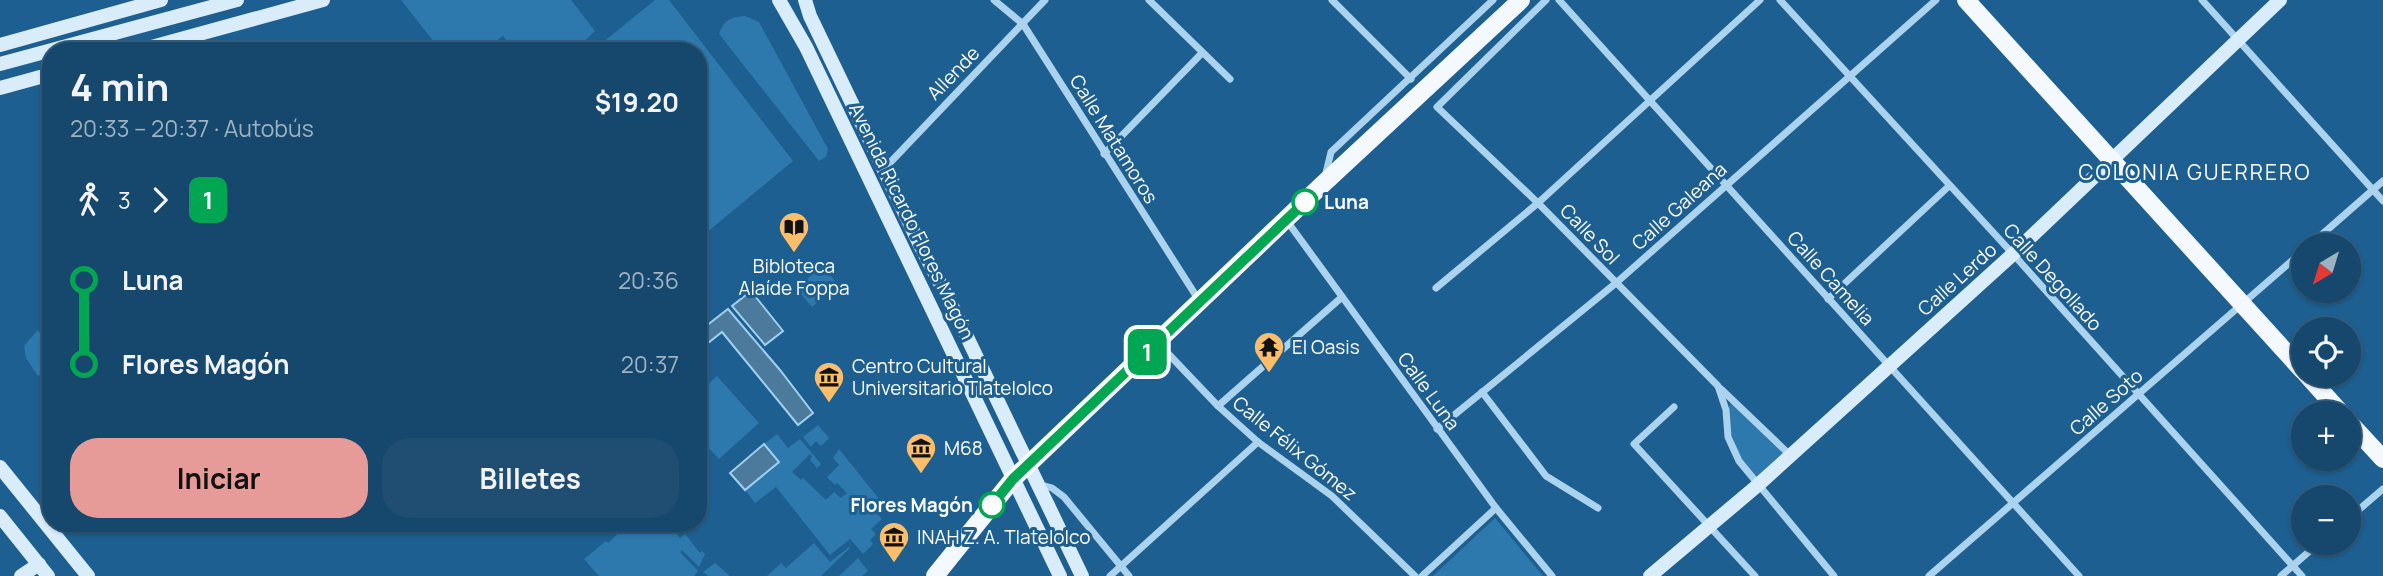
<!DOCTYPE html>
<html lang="es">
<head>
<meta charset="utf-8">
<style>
	:root { --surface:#16476c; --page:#1f4e72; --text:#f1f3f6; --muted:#9eb2c2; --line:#355f7f; --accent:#e69b98 }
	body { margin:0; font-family:Manrope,sans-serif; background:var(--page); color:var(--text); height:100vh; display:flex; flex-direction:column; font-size:26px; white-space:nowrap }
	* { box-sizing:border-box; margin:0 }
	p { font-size:23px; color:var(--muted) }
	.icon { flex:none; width:38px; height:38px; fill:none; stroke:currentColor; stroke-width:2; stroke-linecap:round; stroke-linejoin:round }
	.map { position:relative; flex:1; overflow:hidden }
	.details { position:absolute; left:42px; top:42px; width:665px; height:490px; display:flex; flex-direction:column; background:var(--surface); border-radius:28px; box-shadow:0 2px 5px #0004,0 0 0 2px var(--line) }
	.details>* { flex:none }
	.badge { padding:0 14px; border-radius:10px; font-size:24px; line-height:46px }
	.needle { width:46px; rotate:218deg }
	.controls { position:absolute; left:2291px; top:233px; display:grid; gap:14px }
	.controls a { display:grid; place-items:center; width:70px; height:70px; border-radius:50%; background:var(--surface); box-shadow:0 2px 5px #0004,0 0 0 2px var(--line); font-size:35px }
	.map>.badge { position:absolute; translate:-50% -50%; box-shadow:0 0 0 4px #fff }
	.legs { display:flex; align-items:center; gap:10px; height:77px; padding:0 28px; font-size:23px }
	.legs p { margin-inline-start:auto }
	.head { display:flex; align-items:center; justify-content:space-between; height:119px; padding:0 28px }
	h1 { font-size:38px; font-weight:700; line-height:52px }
	.button { display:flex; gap:14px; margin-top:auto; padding:14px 28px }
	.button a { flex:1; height:80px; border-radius:28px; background:var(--accent); color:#111; font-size:28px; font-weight:700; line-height:80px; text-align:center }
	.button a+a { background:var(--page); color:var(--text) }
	ul { padding:0 28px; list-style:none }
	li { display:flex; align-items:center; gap:24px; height:84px; font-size:26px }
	li i { display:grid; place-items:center; width:10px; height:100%; margin:0 9px; background:currentColor }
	li i::after { content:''; width:18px; height:18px; margin:-9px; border:5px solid; border-radius:50%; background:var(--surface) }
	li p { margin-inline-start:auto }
	li:first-child i { background:linear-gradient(#0000 50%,currentColor 0) }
	li:last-child i { background:linear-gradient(currentColor 50%,#0000 0) }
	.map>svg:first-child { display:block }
</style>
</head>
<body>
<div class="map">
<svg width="2383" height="576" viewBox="0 0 2383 576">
	<rect width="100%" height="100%" fill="#1d5f90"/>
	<g fill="#2d78ac">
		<path d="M401 0H571L595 31 574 51H513L514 49 503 36 482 51H441Z"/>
		<path d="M655 0H669L793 161 706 233 698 223V51H592Z"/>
		<path d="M745 16 759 22 828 149 826 157 819 161 719 34C724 20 730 17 745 16Z"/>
		<path d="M823 266 838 285 812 307 796 288Z"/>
		<path d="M38 330 41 335 47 330 51 336V365L38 376 26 358 24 346Z"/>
		<path d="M717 376 759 423 719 459 698 437V393Z"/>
		<path d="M1731 402 1784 454 1755 479C1739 459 1719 428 1731 402Z"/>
		<path d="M818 425 829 438 821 446 816 441 811 447 803 437Z"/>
		<path d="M777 434 788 448 800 439 821 464 817 468 810 460 812 456 810 454 792 472 801 480 803 478 826 500 834 492 841 498 847 493 837 483 835 485 827 477 839 465 833 458 839 449 880 500 872 508 882 519 871 529 876 534 870 540 873 544 863 554 850 539 830 555 776 487 755 503 745 490 779 462 764 444Z"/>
		<path d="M1495 518 1543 576H1433Z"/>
		<path d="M629 523H668L680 538 685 534 700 553 702 551 705 554 699 567 682 550 680 552 698 571 694 576H599L584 559 606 541 608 543Z"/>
		<path d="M814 543 830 562 849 547 850 548 821 576H767L781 563 786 568Z"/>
		<path d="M858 558 868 571 862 576H839Z"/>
		<path d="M715 563 730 576H708L703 572Z"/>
	</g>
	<g fill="#4b7a9c" stroke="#9fd0ef" stroke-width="2">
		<path d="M751 291 783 331 765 345 732 306Z"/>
		<path d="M728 309 780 370 813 413 798 425 722 332 698 351V327L701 330Z"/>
		<path d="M764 444 779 462 745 490 730 473Z"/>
	</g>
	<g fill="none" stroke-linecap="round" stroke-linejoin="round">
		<g stroke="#acd3ee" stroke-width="7">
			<path d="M994 0 1023 24 1200 302"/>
			<path d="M1149 0 1230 79"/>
			<path d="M1332 0 1411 79"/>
			<path d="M1546 0 1437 107 1538 203 1718 386 1726 410 1728 437 1739 461 1834 576"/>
			<path d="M1559 0 2079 576"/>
			<path d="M1780 0 2013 254 2302 576"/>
			<path d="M2202 0 2383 201"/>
			<path d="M1104 154 1202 53"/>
			<path d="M884 169 1045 0"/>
			<path d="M1325 177 1331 152 1493 0"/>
			<path d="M1287 221 1496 508 1552 576"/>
			<path d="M2310 245 2383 181"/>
			<path d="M1436 288 1538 203 1760 0"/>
			<path d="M1828 299 1949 186"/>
			<path d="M1158 343 1218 406 1258 442 1332 496 1415 576"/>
			<path d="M1721 389 1790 455"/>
			<path d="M1482 392 1546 476 1598 508"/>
			<path d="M1218 406 1342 297"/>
			<path d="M1674 407 1634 444 1755 576"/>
			<path d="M1437 429 1616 283 1936 0"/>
			<path d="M1038 484 1052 488 1064 497 1129 576"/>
			<path d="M2348 519 2383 489"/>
			<path d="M1110 576 1258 442"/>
			<path d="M1422 576 1496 508"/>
			<path d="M1929 576 2303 251"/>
			<path d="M2281 576 2320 542"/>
		</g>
		<g stroke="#d9ecfa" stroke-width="14">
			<path d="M779 0 806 47 1060 576"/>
			<path d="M805 0 810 16 920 245 954 310 1082 576"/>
			<path d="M0 45 161 0"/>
			<path d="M137 51 323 0"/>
			<path d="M0 64 237 0"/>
			<path d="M0 88 51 74"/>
			<path d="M0 467 88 576"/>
			<path d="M0 516 48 576"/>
			<path d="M21 576 39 564"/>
			<path d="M1650 576 1758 485 2013 254 2280 0"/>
		</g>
		<g stroke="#f3f9ff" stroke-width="18">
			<path d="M1966 0 2303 371"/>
			<path d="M2306 374 2341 413"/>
			<path d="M2348 421 2383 459"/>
			<path d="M935 576 1013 479 1323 184 1521 0"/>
		</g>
	</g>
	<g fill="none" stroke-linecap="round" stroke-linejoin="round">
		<g stroke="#fff" stroke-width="16">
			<path id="line-1" d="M992 505 1013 479 1305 202"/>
		</g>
		<use href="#line-1" stroke="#00a651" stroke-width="10"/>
	</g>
	<defs>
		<g id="library-pin" transform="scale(1.575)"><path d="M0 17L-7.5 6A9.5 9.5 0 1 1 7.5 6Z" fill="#fdbe6b" stroke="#1d5f90"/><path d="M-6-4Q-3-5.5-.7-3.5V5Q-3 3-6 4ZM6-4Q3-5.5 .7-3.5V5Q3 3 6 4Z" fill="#111"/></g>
		<g id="temple-pin" transform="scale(1.575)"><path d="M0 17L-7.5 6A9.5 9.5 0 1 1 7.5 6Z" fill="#fdbe6b" stroke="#1d5f90"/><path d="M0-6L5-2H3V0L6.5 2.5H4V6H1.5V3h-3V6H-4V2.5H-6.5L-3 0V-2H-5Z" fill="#111"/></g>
		<g id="museum-pin" transform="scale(1.575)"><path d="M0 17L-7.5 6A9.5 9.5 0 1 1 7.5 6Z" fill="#fdbe6b" stroke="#1d5f90"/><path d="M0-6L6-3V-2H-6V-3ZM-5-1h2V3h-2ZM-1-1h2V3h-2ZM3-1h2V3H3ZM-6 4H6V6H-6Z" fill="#111"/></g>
	</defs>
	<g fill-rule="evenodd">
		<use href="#library-pin" x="794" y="227"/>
		<use href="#temple-pin" x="1269" y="347"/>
		<use href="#museum-pin" x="829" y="377"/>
		<use href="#museum-pin" x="921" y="448"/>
		<use href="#museum-pin" x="894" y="537"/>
	</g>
	<g fill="#fff" stroke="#00a651" stroke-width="3.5">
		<circle cx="1305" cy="202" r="12"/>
		<circle cx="992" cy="505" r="12"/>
	</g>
	<g text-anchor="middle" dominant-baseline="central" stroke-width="6" stroke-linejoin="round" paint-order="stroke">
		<g font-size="19" fill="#fff" stroke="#1d5f90">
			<text transform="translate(953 73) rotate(-46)">Allende</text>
			<text transform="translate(1114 139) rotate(58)">Calle Matamoros</text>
			<text transform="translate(1679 206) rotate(-42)">Calle Galeana</text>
			<text transform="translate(912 221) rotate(64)">Avenida Ricardo Flores Magón</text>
			<text transform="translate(1590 234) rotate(46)">Calle Sol</text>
			<text transform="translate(2053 277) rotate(48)">Calle Degollado</text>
			<text transform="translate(1831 278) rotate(48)">Calle Camelia</text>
			<text transform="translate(1957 279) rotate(-42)">Calle Lerdo</text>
			<text transform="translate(1429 391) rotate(54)">Calle Luna</text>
			<text transform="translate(2106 402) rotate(-41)">Calle Soto</text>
			<text transform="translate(1295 448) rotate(39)">Calle Félix Gómez</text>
		</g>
		<g font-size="19" font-weight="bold" fill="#fff" stroke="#1d5f90" text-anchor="start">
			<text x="1324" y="202">Luna</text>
			<text x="973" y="505" text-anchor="end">Flores Magón</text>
		</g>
		<g font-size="19" fill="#fff" stroke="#1d5f90" text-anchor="start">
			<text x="794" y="266" text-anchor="middle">Bibloteca<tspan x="794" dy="22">Alaíde Foppa</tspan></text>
			<text x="1292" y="347">El Oasis</text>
			<text x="852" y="366">Centro Cultural<tspan x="852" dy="22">Universitario Tlatelolco</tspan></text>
			<text x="944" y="448">M68</text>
			<text x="917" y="537">INAH Z. A. Tlatelolco</text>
		</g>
		<g font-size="21" letter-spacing="2" fill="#fff" stroke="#1d5f90">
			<text x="2195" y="172">COLONIA GUERRERO</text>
		</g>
	</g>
</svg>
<div class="controls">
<a><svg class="needle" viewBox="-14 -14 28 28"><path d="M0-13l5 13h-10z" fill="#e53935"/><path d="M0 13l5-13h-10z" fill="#9eb2c2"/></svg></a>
<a><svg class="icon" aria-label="locate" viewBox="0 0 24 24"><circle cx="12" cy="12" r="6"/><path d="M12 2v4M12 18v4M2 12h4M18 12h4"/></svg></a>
<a>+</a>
<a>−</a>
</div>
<b class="badge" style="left:1147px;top:352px;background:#00a651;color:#fff">1</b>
<section class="details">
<div class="head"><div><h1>4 min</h1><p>20:33 – 20:37 · Autobús</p></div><b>$19.20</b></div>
<div class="legs"><svg class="icon" aria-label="walk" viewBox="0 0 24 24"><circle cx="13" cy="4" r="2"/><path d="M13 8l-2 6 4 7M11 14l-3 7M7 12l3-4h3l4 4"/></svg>3<svg class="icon" aria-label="forward" viewBox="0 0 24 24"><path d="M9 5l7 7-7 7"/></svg><b class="badge" style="background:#00a651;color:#fff">1</b></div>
<ul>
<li><i style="color:#00a651"></i><b>Luna</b><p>20:36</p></li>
<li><i style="color:#00a651"></i><b>Flores Magón</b><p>20:37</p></li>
</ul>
<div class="button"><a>Iniciar</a><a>Billetes</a></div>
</section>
</div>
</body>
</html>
